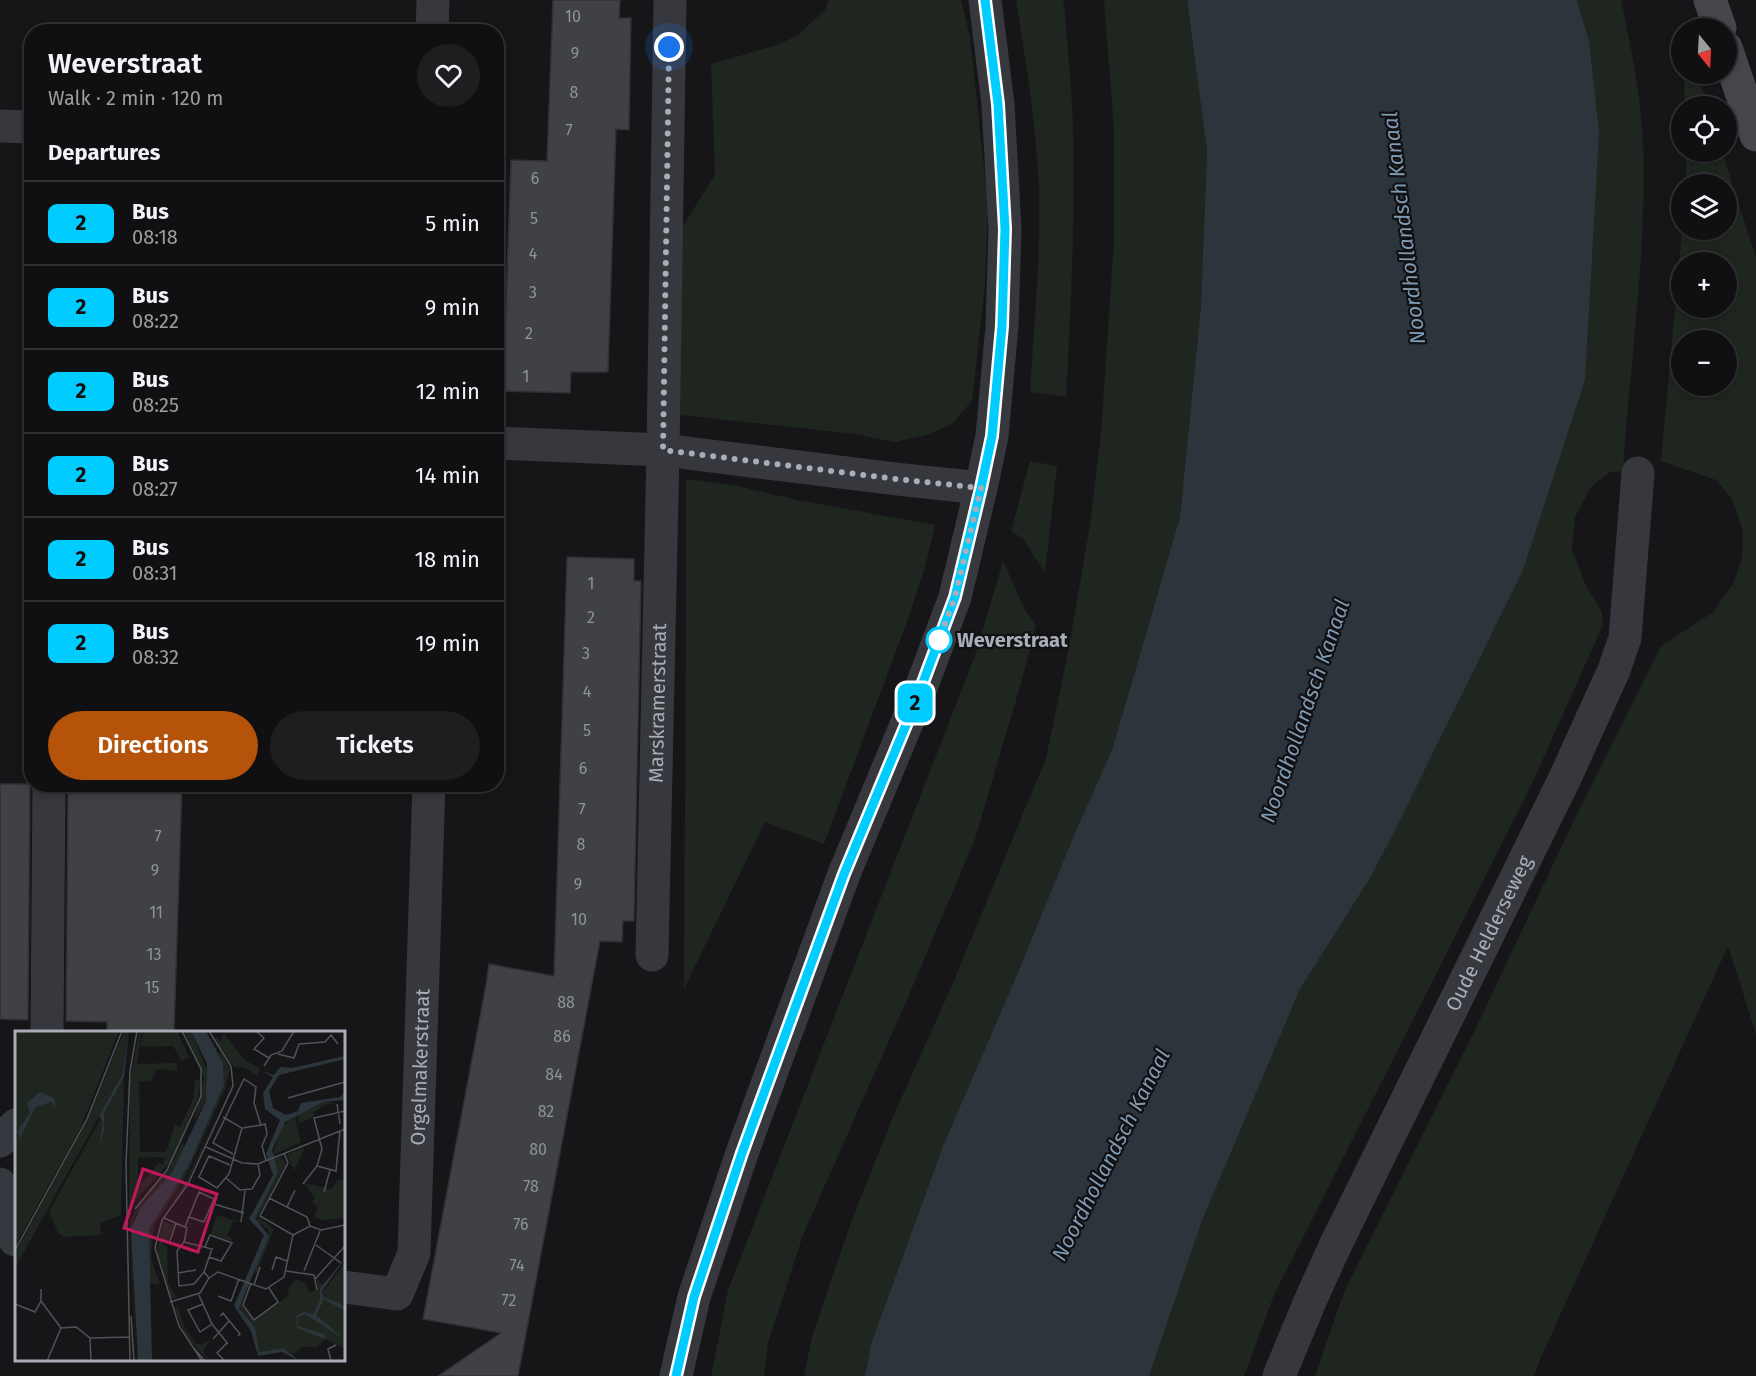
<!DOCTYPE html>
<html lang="en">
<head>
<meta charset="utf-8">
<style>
	:root { --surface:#101012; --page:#1e1e20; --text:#f1f3f6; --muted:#9c9d9f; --line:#303032; --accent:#b45309 }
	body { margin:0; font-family:"Fira Sans",sans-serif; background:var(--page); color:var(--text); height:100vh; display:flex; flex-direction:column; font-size:22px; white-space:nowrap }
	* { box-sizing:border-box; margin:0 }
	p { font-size:20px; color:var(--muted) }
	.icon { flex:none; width:33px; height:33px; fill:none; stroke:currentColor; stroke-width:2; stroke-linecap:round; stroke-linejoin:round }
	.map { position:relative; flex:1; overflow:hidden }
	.drawer { position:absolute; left:24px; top:24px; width:480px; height:768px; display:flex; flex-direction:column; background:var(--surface); border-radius:24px; box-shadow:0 3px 9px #0003,0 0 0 2px var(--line) }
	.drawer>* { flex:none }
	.badge { padding:0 12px; border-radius:9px; font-size:21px; line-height:39px }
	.needle { width:39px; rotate:162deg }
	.tools { position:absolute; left:1671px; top:18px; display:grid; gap:12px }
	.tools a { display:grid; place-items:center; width:66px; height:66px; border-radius:50%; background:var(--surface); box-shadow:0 3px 9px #0003,0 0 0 2px var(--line); font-size:30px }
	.you { position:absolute; width:30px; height:30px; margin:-15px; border:4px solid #fff; border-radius:50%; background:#1a73e8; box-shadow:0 0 0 9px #1a73e833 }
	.map>.badge { position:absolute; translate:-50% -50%; box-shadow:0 0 0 3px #fff }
	h2 { padding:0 24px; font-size:22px; line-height:54px }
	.round { display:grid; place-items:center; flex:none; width:63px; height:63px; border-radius:32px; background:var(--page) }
	.head { display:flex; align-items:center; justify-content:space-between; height:102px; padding:0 24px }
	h1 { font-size:28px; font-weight:600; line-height:45px }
	.button { display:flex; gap:12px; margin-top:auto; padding:12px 24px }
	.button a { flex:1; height:69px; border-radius:36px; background:var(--accent); color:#fff; font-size:24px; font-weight:600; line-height:69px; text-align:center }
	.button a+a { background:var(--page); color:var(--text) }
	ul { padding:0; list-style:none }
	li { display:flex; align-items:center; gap:18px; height:84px; padding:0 24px; border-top:2px solid var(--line) }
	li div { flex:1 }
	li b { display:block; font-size:22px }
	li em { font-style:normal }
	li .badge { min-width:66px; font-weight:700; text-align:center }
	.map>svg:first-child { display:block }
</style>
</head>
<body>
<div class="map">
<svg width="1756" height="1376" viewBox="0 0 1756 1376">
	<rect width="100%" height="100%" fill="#161618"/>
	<g fill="#1e261f" fill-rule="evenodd">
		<path d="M829 0H961L970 37 988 205 985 284 972 401 953 423 930 434 895 442 855 434 672 414 677 235 715 175 711 64 774 46 797 36 825 10Z"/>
		<path d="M1016 0H1063L1065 13C1068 53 1072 92 1073 132 1075 220 1071 309 1066 397L1030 392C1034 324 1041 255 1039 186 1036 124 1026 62 1016 0Z"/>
		<path d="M1104 0H1187L1207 151 1201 305 1180 517 1112 750 1074 835 1019 970 943 1146 871 1344 865 1376H804L812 1337 851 1222 895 1112 953 983 1046 758 1068 653 1090 525 1101 433 1114 240V130Z"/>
		<path d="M1577 0H1621C1631 48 1641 95 1643 144 1647 253 1630 362 1623 471L1610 472 1591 487 1575 517 1572 549 1586 586 1602 612 1603 625 1529 790 1274 1295 1244 1376H1149L1202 1221 1300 989 1370 878 1390 840 1589 41Z"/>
		<path d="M1684 74H1697L1708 106H1685Z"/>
		<path d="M1686 152H1722L1756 257V1034L1728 946 1542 1355 1534 1376H1315L1344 1292 1475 1030 1573 822 1661 646 1713 612 1733 584 1742 559 1743 531 1732 499 1716 480 1661 461 1682 230H1726V184H1686ZM1682 262H1726V308H1682ZM1682 340H1726V386H1682Z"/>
		<path d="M1030 461 1057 466 1045 573 1023 539 1011 531Z"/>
		<path d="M686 479 738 486 797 500 935 525 925 567 908 619 824 844 765 822 684 989 686 621Z"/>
		<path d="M1003 561 1025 610 1036 625 1022 680 975 839 906 1002 803 1235 768 1343 764 1376H711L728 1290 976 653Z"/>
	</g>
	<path fill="#2c353c" d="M1187 0H1577L1589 41 1599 133 1585 380 1523 570 1390 840 1370 878 1300 989 1202 1221 1149 1376H865L871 1344 943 1146 1019 970 1074 835 1112 750 1180 517 1201 305 1207 151Z"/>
	<g fill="#404145" stroke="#303034" stroke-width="1.5">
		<path d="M553 0H620L619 18H631L629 130 616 129 608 372H571L570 393 503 391 511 160 547 161Z"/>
		<path d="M567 557 634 559V581H641L634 921H623L622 942 600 941 518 1376H438L501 1333 423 1319 486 985 489 964 554 976Z"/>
		<path d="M0 784H30L28 1020 0 1019Z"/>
		<path d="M68 784H182L174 1032H107V1022L66 1021Z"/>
	</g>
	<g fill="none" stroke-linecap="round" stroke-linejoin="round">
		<path stroke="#37383d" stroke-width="33" id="s1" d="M652 955 663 450"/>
		<g stroke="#37383d" stroke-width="33">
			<path d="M432 32 433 0"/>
			<path d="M0 126 32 127"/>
			<path d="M496 443 663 450 896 479 981 488"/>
			<path d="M663 450 670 0"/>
			<path d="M47 1032 49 784"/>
			<path d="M0 1141 16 1125"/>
			<path d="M0 1184 15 1240H16"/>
			<path id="s2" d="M344 1287 397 1294 414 1253 429 784"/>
			<path id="s3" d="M1279 1376 1311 1299 1335 1246 1565 778 1614 670 1625 638 1638 473"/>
		</g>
		<path stroke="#37383d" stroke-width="33" d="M676 1376 694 1297 742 1153 844 874 916 701 955 597 981 488 992 436 1002 326 1005 229 998 104 985 0"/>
		<g stroke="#45474d" stroke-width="33">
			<path d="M1710 0 1720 28"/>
			<path d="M1726 48 1756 135"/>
		</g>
	</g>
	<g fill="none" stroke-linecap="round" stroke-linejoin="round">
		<g stroke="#fff" stroke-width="14">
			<path id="line" d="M676 1376 694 1297 742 1153 844 874 916 701 955 597 981 488 992 436 1002 326 1005 229 998 104 985 0"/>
		</g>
		<use href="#line" stroke="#0cf" stroke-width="9"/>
		<path stroke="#a8adb8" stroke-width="6" stroke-dasharray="0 10.8" d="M669 47 663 450 896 479 981 488 955 597 939 640"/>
	</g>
	<circle fill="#fff" stroke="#0cf" stroke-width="3" cx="939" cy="640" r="12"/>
	<g text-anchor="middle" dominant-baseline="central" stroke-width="4.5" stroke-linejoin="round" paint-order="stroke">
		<g font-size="16" fill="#8e929b">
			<text x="573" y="16">10</text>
			<text x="575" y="53">9</text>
			<text x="574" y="92">8</text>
			<text x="569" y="130">7</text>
			<text x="535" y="178">6</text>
			<text x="534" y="218">5</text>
			<text x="533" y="253">4</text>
			<text x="533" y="292">3</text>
			<text x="529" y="333">2</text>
			<text x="526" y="376">1</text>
			<text x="591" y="583">1</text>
			<text x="591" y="617">2</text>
			<text x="586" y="653">3</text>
			<text x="587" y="691">4</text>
			<text x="587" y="730">5</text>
			<text x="583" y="768">6</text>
			<text x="582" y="809">7</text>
			<text x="158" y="836">7</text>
			<text x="581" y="844">8</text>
			<text x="155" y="870">9</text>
			<text x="578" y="884">9</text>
			<text x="156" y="912">11</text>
			<text x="579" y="919">10</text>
			<text x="154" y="954">13</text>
			<text x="152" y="987">15</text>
			<text x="566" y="1002">88</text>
			<text x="562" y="1036">86</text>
			<text x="554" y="1074">84</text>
			<text x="546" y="1111">82</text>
			<text x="538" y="1149">80</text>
			<text x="531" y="1186">78</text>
			<text x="521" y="1224">76</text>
			<text x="517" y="1265">74</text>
			<text x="509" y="1300">72</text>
		</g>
		<g font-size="20" font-weight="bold" fill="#a8adb8" stroke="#111113" text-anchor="start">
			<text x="957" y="640">Weverstraat</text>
		</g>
		<g font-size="20" fill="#a8adb8" stroke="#111113">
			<text stroke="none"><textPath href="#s1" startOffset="252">Marskramerstraat</textPath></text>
			<text stroke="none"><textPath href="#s3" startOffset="490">Oude Helderseweg</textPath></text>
			<text stroke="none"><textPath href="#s2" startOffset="284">Orgelmakerstraat</textPath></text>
		</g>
		<g font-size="21" font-style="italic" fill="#7f9bb3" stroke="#111113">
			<text transform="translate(1404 228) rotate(-97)">Noordhollandsch Kanaal</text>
			<text transform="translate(1305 711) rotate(-71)">Noordhollandsch Kanaal</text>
			<text transform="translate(1111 1155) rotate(-63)">Noordhollandsch Kanaal</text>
		</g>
	</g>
	<g transform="translate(15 1031)">
		<rect width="330" height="330" fill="#161618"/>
		<path d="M0 0H104L65 98 0 215ZM109 0H114L107 44 0 237V222L73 88ZM124 0H127L118 56 122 33 161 32 163 40 142 38 136 50 124 51 125 121H151L160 94 165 96 179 66 180 48 185 49V54L183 67 156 130 117 173 114 190 115 51ZM149 126 148 134 144 132 123 156V127ZM129 0H162L174 26 167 30 158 15 125 16ZM169 0H176L194 44 191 70 179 90 189 47ZM209 3 230 29 245 38 242 44 230 37 219 36 200 8 203 6 205 11ZM204 18 215 37 210 58 170 147 139 195 136 227 145 253 133 252 132 210 136 191 174 134 209 54ZM109 46 106 184 85 192 86 204 49 206 43 202 34 180ZM309 71 323 72 312 73 299 81 298 87 284 92 282 85ZM280 86 286 111 258 124 266 96ZM197 96 170 156 148 183 169 153ZM168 110 169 117 157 142 121 183 117 193 121 330 115 192 124 172 152 142ZM288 116 289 118 279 140 272 124ZM266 125 271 133 241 189 240 184 263 141 259 128ZM323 148 330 149V187L308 189 299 186 303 177 297 171 300 168 289 152 317 158ZM202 184 225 191 218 190 212 205 218 208 216 210 196 203ZM245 187 259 198 242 241 238 239 254 205 253 199 242 190ZM148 190 160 194 154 208 147 212 152 216 153 252 162 267H156L142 221ZM330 232V318L310 308 302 316H288L278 323 269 317 244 321 240 296 223 275 232 252 227 275 240 289 274 264 272 260 281 248 291 253 294 261 303 259 302 248 308 254 305 259 307 262ZM163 275 169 295 180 312 187 314 197 308 188 319 194 330 171 306 159 277Z" fill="#1e261f" fill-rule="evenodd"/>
		<path d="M114 0 109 46 89 82V100L84 116 88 91 84 85 107 44ZM176 0H191L208 32 209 54 174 134 134 198 137 330H123L116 197 126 176 157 142 191 70 192 33ZM330 21V28L264 44 254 60 258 77 271 84 283 80 286 72 325 66 330 61V69L309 71 270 91 257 119 263 141 240 187 254 205 224 277 240 296 244 321 269 317 284 330 267 321 243 325 236 300 219 275 249 204 234 188 258 144 251 123 265 89 250 78 248 62 258 46 247 40 259 44 265 36 277 37 329 25ZM25 61 39 67 41 76 36 71 20 76 2 114 5 105 2 101 15 82 12 72ZM330 228 307 260 308 266 330 275V280L309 268 301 284 330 309 290 283 282 287 283 295 309 303 310 308 282 297 281 285 289 281 298 284 305 269V257Z" fill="#2c353c"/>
		<path fill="none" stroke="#505258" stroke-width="1.5" d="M241 0 249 7 239 18 254 27M263 23 279 27 284 13 310 11 316 4 323 13M249 35 256 24 267 20 279 0M273 67 330 51M322 73 325 93M208 86 227 97 214 143 202 157 184 146 194 125 215 134M228 97 246 94M191 116 227 132 243 133 330 98M218 123 198 112 229 48 241 56 239 72 246 94 250 93 252 103 247 115 251 129M302 135 321 140 325 100M211 147 225 159 237 158 245 144 243 133M288 153 302 135 307 118 299 87 330 80M309 161 315 139M254 167 292 186 295 195M199 173 229 182M272 176 280 159M120 178 152 139 186 65V38L167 0M149 187 172 197 169 211 197 218 189 241 194 247M226 191 230 160M170 196 174 186 189 191 199 168 184 161 174 186M278 204 295 195 306 199 330 194M169 211 162 220 164 255 179 253 189 241M154 213 161 192M301 214 326 232M190 216 195 204 217 212 206 230 194 226M0 219 72 88 107 0M257 239 261 226 272 230M271 240 299 244 302 259M289 240 305 200M163 242 181 239M300 248 330 215M236 252 228 274 239 289 263 271 254 257M239 254 245 236M183 262 197 293 213 313M203 265 216 270 224 248M26 270 46 297M155 271 185 262 194 247 203 241 251 258 269 246 278 204 245 185 273 132 269 122M0 273 20 281 26 270V258M188 273 173 279 185 301 197 293M116 285 119 330M205 285 208 282 225 303 223 305M75 307 114 306M198 308 214 290M177 315 190 330M32 330 46 297 61 296 75 307 76 330M115 330 111 133 115 40 122 0M187 330 164 295 140 217 147 189 173 153 218 55 216 35 194 0M210 330 202 322 212 312M316 330 313 318 321 314"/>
		<path fill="#c2185b" fill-opacity="0.15" stroke="#c2185b" stroke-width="3" d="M128 138 202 163 183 221 109 197Z"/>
		<rect width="330" height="330" fill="none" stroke="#a8adb8" stroke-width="3"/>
	</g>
</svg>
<div class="tools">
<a><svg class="needle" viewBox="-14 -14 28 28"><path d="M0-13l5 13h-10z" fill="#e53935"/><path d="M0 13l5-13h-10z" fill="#9c9d9f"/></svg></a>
<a><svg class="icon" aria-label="locate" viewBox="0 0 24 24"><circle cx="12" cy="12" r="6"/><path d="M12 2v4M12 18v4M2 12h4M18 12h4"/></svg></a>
<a><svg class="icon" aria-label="layers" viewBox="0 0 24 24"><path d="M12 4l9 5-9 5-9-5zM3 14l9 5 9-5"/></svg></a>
<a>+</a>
<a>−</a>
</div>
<div class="you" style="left:669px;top:47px"></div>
<b class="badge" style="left:915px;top:703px;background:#0cf;color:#111">2</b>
<section class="drawer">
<div class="head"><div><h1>Weverstraat</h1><p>Walk · 2 min · 120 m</p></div><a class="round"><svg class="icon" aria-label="heart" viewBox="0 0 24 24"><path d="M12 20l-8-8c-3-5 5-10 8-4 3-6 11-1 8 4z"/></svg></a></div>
<h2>Departures</h2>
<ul>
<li><span class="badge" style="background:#0cf;color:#111">2</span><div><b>Bus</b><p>08:18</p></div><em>5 min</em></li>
<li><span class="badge" style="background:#0cf;color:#111">2</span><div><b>Bus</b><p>08:22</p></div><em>9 min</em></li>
<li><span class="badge" style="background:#0cf;color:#111">2</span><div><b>Bus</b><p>08:25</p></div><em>12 min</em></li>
<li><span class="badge" style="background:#0cf;color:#111">2</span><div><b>Bus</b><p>08:27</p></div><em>14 min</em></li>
<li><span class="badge" style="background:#0cf;color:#111">2</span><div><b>Bus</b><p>08:31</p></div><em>18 min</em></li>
<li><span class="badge" style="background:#0cf;color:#111">2</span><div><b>Bus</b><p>08:32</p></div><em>19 min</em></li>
</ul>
<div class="button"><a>Directions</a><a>Tickets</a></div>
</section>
</div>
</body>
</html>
